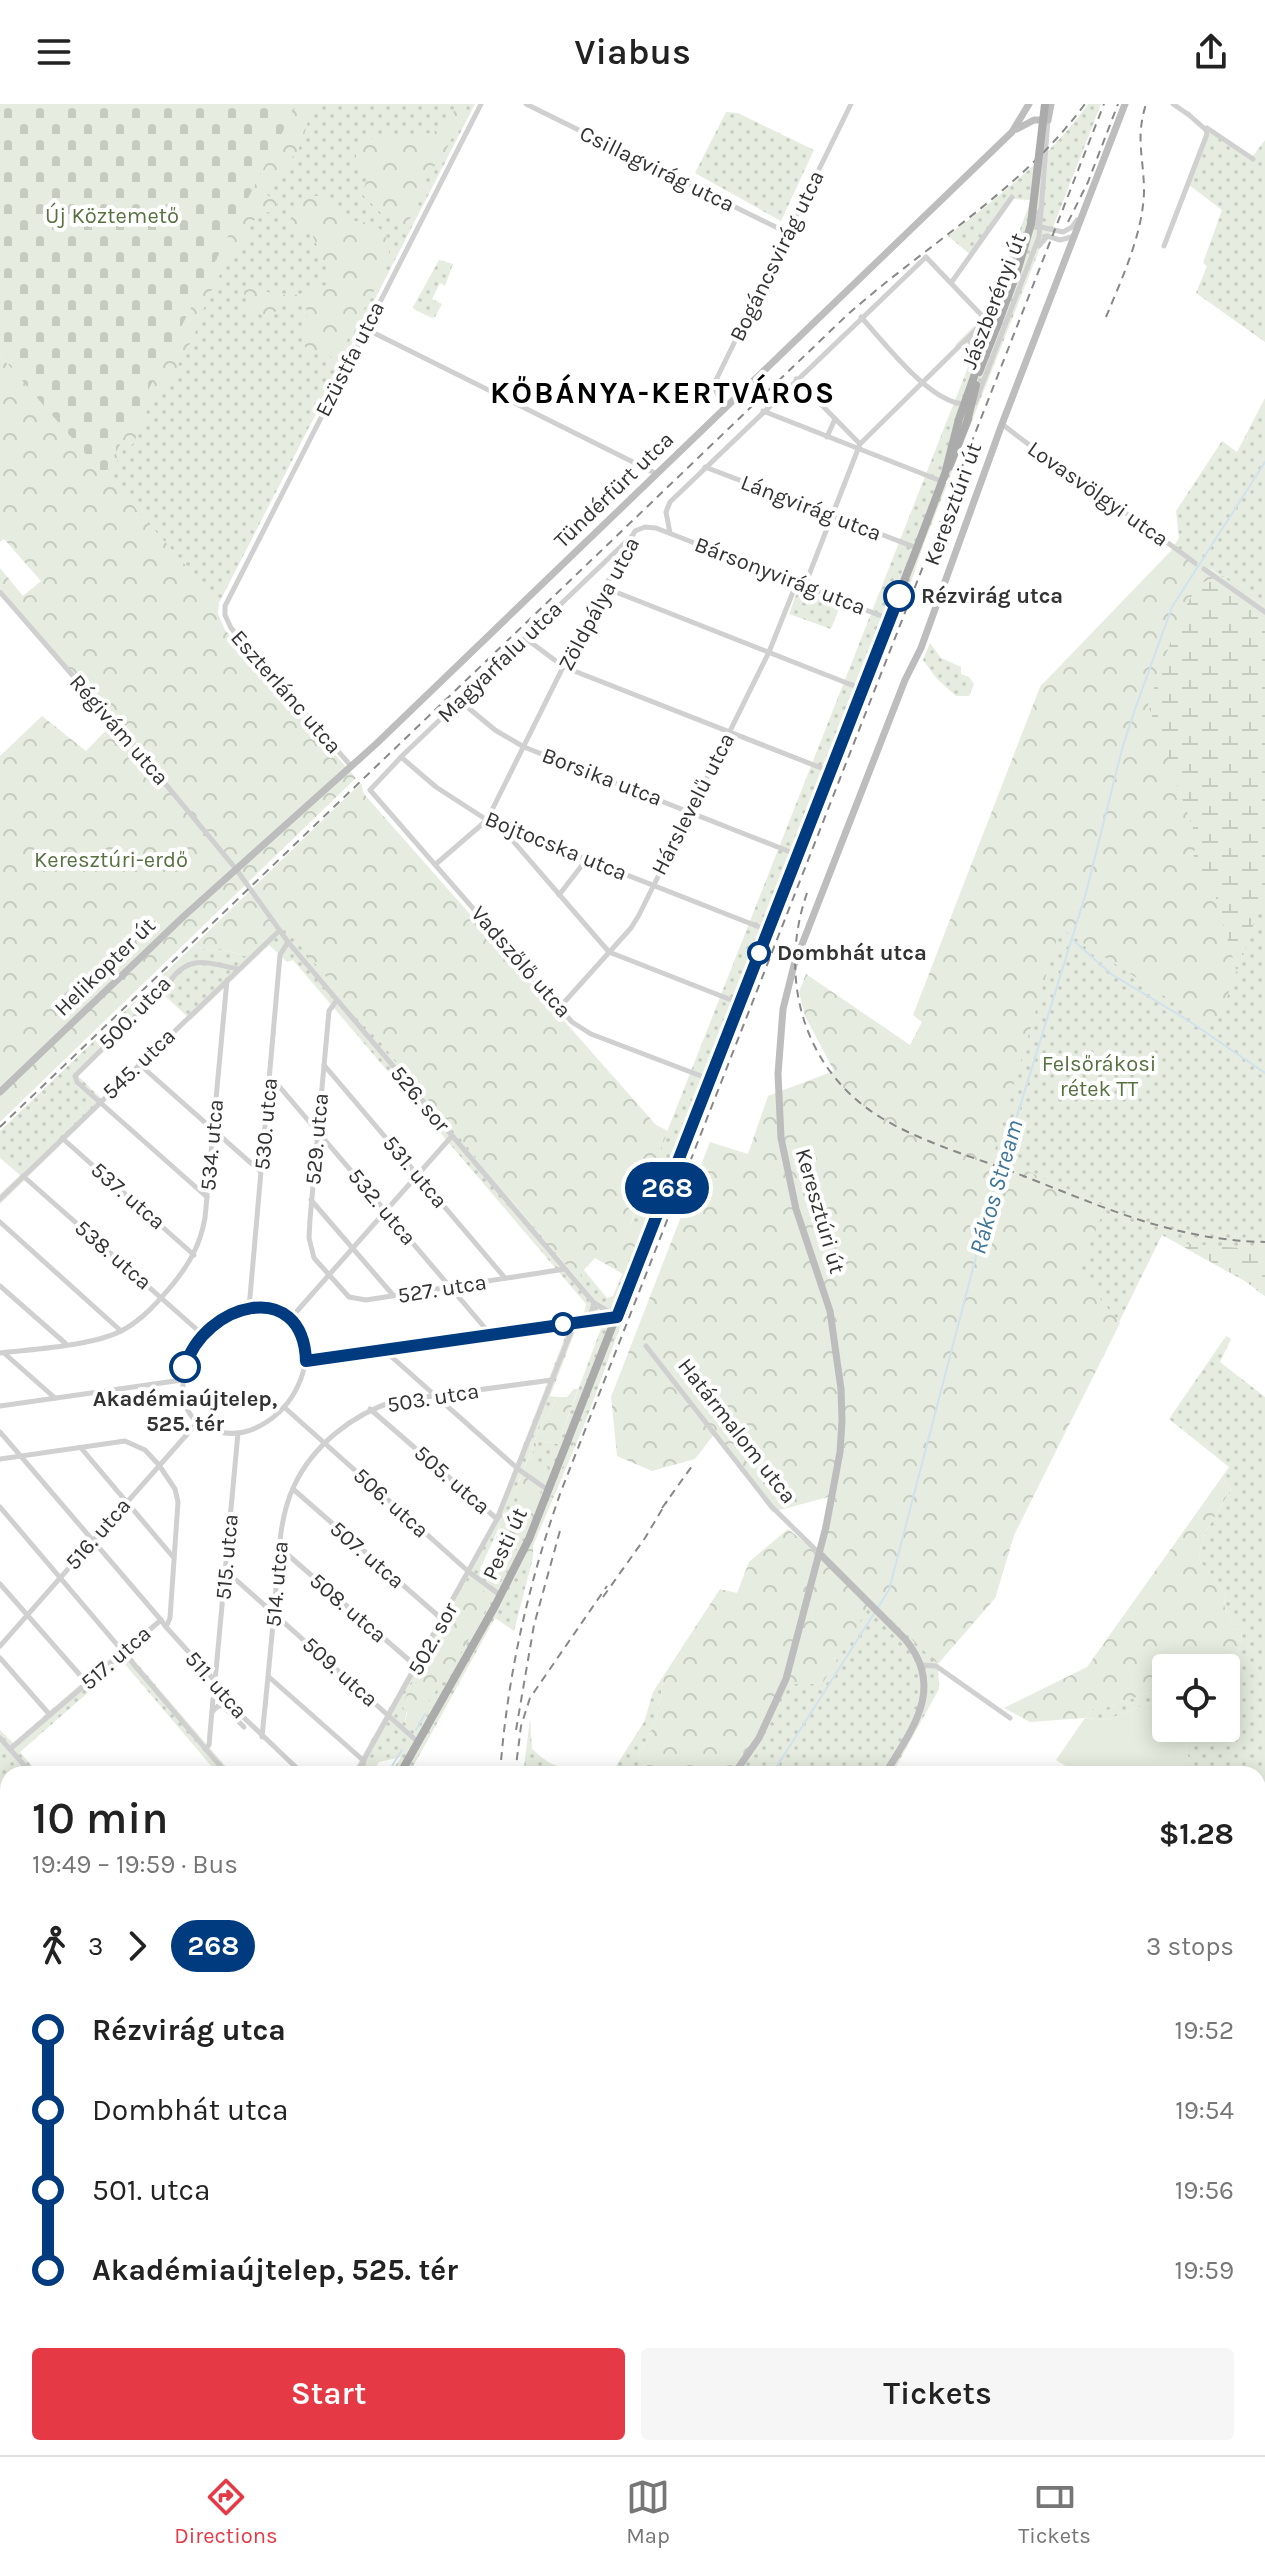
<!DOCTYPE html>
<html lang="en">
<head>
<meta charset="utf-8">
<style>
	:root { --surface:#fff; --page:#f6f6f6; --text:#222; --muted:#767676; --line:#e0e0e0; --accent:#e63946 }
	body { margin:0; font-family:Karla,sans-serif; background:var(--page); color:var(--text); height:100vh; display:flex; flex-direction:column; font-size:30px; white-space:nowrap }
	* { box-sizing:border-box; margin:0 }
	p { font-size:26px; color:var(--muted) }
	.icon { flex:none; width:44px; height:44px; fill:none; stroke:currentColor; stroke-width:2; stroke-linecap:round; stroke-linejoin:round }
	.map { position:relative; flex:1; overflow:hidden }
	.drawer { position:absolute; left:0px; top:1662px; width:1266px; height:690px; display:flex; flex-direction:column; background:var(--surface); border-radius:24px 24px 0 0; box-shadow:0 4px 20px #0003 }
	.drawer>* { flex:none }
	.badge { padding:0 16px; border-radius:26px; font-size:28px; line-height:52px }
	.fabs { position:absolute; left:1152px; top:1550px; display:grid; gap:16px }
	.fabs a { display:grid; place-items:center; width:88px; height:88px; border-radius:8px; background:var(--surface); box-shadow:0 4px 20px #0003; font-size:40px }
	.map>.badge { position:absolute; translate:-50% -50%; box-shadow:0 0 0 4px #fff }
	.legs { display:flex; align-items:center; gap:12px; height:88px; padding:0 32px; font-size:26px }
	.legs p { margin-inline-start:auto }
	.summary { display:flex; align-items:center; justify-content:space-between; height:136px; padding:0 32px }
	h1 { font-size:44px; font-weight:600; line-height:60px }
	.cta { display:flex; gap:16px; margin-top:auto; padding:16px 32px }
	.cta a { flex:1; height:92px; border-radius:8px; background:var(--accent); color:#fff; font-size:32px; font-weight:600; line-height:92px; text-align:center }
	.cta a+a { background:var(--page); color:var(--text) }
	ul { padding:0 32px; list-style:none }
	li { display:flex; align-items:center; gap:28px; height:80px; font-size:30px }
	li i { display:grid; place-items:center; width:12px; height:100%; margin:0 10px; background:currentColor }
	li i::after { content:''; width:20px; height:20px; margin:-10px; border:6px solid; border-radius:50%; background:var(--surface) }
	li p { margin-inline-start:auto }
	li:first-child i { background:linear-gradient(#0000 50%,currentColor 0) }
	li:last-child i { background:linear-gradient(currentColor 50%,#0000 0) }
	header { display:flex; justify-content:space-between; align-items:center; height:104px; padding:0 32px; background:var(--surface); font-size:36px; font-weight:600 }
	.dock { display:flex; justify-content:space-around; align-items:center; height:112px; border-top:2px solid var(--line); background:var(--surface); font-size:22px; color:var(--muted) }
	.dock a { display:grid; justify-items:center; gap:4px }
	.dock .current { color:var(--accent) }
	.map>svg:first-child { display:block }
</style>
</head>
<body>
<header><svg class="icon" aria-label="menu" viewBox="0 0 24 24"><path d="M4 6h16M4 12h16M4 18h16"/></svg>Viabus<svg class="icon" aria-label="share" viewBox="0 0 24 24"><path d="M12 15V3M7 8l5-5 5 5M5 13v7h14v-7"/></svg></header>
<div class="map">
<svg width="1265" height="2351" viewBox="0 0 1265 2351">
	<defs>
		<pattern id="grass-dots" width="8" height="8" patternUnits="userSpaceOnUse" patternTransform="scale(2)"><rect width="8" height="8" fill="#e6ecdf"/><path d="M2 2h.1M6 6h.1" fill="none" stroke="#c6cbc0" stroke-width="1.8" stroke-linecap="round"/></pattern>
		<pattern id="forest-crowns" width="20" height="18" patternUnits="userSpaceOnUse" patternTransform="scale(2)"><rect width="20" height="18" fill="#e6ecdf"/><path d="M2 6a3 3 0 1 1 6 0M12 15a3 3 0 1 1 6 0" fill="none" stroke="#c6cbc0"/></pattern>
		<pattern id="wetland-marsh" width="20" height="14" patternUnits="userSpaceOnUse" patternTransform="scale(2)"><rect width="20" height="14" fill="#e6ecdf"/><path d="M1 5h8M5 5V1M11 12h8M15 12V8" fill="none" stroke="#c6cbc0"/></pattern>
		<pattern id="cemetery-stones" width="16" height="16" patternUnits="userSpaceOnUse" patternTransform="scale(2)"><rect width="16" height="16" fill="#e6ecdf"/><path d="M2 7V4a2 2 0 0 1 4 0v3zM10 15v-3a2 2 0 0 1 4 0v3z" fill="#c6cbc0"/></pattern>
	</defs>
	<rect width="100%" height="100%" fill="#fff"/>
	<g fill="url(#grass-dots)" fill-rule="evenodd">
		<path d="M297 0H475L219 499 104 371Z"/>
		<path d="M1088 0H1101L1048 136 1040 144C1001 244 962 342 923 442 917 459 900 517 891 527L655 1128 585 1319 580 1318 573 1336 574 1341 520 1463 530 1460 534 1450 514 1527 495 1514 409 1670H390L401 1653 379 1658 372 1670H352L493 1419 565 1233 561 1227 565 1214 584 1209 586 1200 293 856 287 858 269 841 191 916 163 890 78 972 105 998 0 1100V1090L20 1071 0 1054V1027L193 842 211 847 218 844 245 852 283 820 580 1178 579 1170 583 1165 607 1194 613 1192 640 1127 630 1122 972 253 955 241 981 215 986 206 990 205 1031 96 1013 95 972 152 948 132C999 92 1050 53 1088 0ZM603 1219 558 1340 538 1336 530 1356 518 1445H510L495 1474 480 1465 502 1417 507 1424 518 1399 516 1385 542 1318 551 1308 556 1293 550 1292 577 1222ZM470 1475 452 1564 405 1619 409 1585Z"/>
		<path d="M726 8 738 9 814 46 781 117 695 69Z"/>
		<path d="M1210 28 1250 56 1265 36V238L1196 189 1207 162 1203 159 1222 106 1189 81Z"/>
		<path d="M439 156 453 160 445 182 440 179 432 195 442 200 435 213 432 214 415 206 413 203Z"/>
		<path d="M1265 294V503L1211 465 1237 867 1265 786V1192L1245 1177 1162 1131 1014 1431 995 1494 938 1559 939 1585 892 1670H730L758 1631 784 1580 1022 755 1040 583 1170 448 1179 434 1176 407 1222 337 1237 348Z"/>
		<path d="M802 487 840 502 831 525 789 510 796 491Z"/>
		<path d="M930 539 941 554 961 563V570L969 573 974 580 969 592H956L937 575 923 556Z"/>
		<path d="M1226 1232 1231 1235 1220 1258 1265 1293V1986L1258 1977V1670H1192L1182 1624H1226V1564H1212L1238 1553 1242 1530 1225 1506 1224 1490 1215 1475 1201 1459 1199 1450 1205 1429 1231 1385 1222 1373 1229 1363 1169 1315Z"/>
		<path d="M123 1543 228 1665 223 1670H218L123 1558 20 1648 39 1670H8V1701L0 1710V1626L13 1639Z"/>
		<path d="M664 1571 657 1615 638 1654 650 1667 649 1670H611L644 1618 653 1588Z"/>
		<path d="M1166 1583V1593L1106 1616 1085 1614 1092 1605H1102Z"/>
		<path d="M530 1615 532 1645C561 1672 567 1660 601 1670H523Z"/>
		<path d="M160 2344H490L488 2351H157Z"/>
	</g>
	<g fill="url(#forest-crowns)">
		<path d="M296 0 314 1C308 14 306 27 301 40 295 54 282 60 275 79L269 83 266 90 278 99 271 108 260 109 252 119 244 139 223 165 208 193 194 232 166 283 143 312 142 321 133 340 124 345 111 367 106 363Z"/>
		<path d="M456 0H468L440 59 429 65 426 70 416 106 405 121 383 111 363 91 367 72 356 57V50L369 35C400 29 447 42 456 0Z"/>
		<path d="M304 92H322L344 116C376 118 391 122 389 159L336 257 324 247 306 246 304 240 307 206 298 198 287 199 267 214 250 205 243 187 254 183C279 194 302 195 327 180L328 167 312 130 307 127 295 133 289 122 294 101Z"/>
		<path d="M0 251 219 499 218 510 225 526 356 674 0 1018V652L42 612 86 647 114 618 0 484V464L23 492 41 477 4 435 0 438Z"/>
		<path d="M1184 447 1265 503V786L1220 913 1209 921 1060 824 993 1052 1106 1102 1078 1168 1120 1219 1014 1431 995 1494 938 1560 872 1498 822 1580H784L758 1631 730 1670H649L650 1667 638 1654 657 1615 664 1571 720 1485 737 1489 749 1458 788 1425 817 1448 828 1393 772 1408 715 1329 695 1355 652 1367 617 1352 611 1293 710 1038 748 1050 768 992 834 967 805 912 799 888 806 870 910 941 922 918 913 911 1040 583 1170 448Z"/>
		<path d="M361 679 364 690 656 1021 668 1027 630 1121 641 1127 623 1170 595 1154 580 1170 583 1176 581 1179 283 821 245 852 218 844 211 847 193 842Z"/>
		<path d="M574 1285H578L558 1340 538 1336 530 1356 548 1364 534 1409 517 1445H510L495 1436 502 1416 507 1423 518 1399 516 1386 542 1318 551 1308 556 1293H567Z"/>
		<path d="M580 1317 585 1319 533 1442C534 1452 532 1462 522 1465L519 1463 574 1341 573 1336Z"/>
		<path d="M1222 1373 1231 1385 1205 1429 1199 1450 1201 1459 1215 1475 1224 1490 1225 1506 1242 1530 1238 1553 1212 1564H1166V1583L1102 1605H1092L1085 1614 1030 1618 1004 1604 1087 1563Z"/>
		<path d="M470 1474 492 1495 452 1564 412 1621 405 1619 407 1609 402 1602 409 1585Z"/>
	</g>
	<g fill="url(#wetland-marsh)">
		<path d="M1221 471 1265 503V786L1237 869 1209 769 1202 772 1193 750 1198 738 1148 601 1180 512 1199 480Z"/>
		<path d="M1177 1139 1265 1146V1192L1245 1177Z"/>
	</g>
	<path fill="url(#cemetery-stones)" d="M0 0H297L104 371 0 251Z"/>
	<path fill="#e6ecdf" d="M1166 1593V1624H1182L1192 1670H1079L1056 1656 1085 1614 1106 1616Z"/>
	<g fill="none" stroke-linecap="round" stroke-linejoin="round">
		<g stroke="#cfe2ee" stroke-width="2">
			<path d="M1073 836 1111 870 1186 915 1265 969"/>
			<path d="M416 1626 425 1610"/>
			<path d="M387 1670 402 1646"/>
			<path d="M772 1670 889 1486 990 1099 1086 789 1122 645 1134 608 1172 503 1265 358"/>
			<path d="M318 2351 323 2344"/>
		</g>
		<g stroke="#d0d0d0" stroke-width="5">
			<path d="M526 0 788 129"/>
			<path d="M1173 0 1189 11"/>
			<path d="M1207 24 1253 55"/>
			<path d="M1031 123 1035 122 1041 104"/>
			<path d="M1041 123 1063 128 1072 123 1077 116"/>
			<path d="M1039 142 1047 132 1060 136 1075 132"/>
			<path d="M1164 142 1207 30 1206 26 1188 10"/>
			<path d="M951 179 1012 93"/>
			<path d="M861 213C884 238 931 301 966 300"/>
			<path d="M366 225 657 370"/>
			<path d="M971 232 970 239 973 245H982L986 239"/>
			<path d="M796 275 860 340"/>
			<path d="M975 299 1039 133 1048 16"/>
			<path d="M724 305 715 285 716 276 851 0"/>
			<path d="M763 307 941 377"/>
			<path d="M1002 320C1064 369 1132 411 1195 459"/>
			<path d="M827 333 835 315"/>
			<path d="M705 363 917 444"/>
			<path d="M670 429 666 408 670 398 926 153 987 217"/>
			<path d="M632 432 404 650 370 686 572 918 591 930 709 975"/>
			<path d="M1204 465 1265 508"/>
			<path d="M805 481 860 340 992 210 1025 130"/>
			<path d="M603 483 862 585"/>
			<path d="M0 488 134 642 236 765 288 838 594 1199 616 1212"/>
			<path d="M525 534 564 563 829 667"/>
			<path d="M460 597 495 626 524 643 798 751"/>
			<path d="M401 653 436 683 487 716 767 826"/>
			<path d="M351 662 231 524 225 511V502L481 0"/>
			<path d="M500 722 609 848 739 899"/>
			<path d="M436 760 487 716 581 527 635 427 645 423 656 424 889 515"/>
			<path d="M559 791 586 756"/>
			<path d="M337 896 329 907 310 1115 309 1134 314 1154 349 1193 366 1196 565 1165"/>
			<path d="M559 904 631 824 639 811 769 548 797 478"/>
			<path d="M139 960 261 1068"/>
			<path d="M324 961 505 1174"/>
			<path d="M270 979 278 981 491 1231"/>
			<path d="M62 1034 194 1151"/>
			<path d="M23 1072 202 1230"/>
			<path d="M207 1093 77 978 75 972 168 880C188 849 207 859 238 865"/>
			<path d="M0 1095 279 827"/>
			<path d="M311 1096 393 1191"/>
			<path d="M0 1118 121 1227"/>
			<path d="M0 1182 65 1239"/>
			<path d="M249 1204C355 1204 294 1349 214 1327 170 1315 179 1258 202 1231 214 1216 231 1208 249 1204Z"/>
			<path d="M249 1204 280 851 288 838"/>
			<path d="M290 1215 452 1032"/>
			<path d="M589 1216 594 1199"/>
			<path d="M646 1242 771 1402 819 1449"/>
			<path d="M385 1247 518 1365 548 1386"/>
			<path d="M0 1249C33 1245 94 1242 123 1226 143 1215 158 1198 173 1180 190 1159 200 1141 205 1114L227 876"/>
			<path d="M4 1249 55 1294"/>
			<path d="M306 1257 616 1213"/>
			<path d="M0 1302 182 1276"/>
			<path d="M284 1303 469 1468 500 1491"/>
			<path d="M370 1305 497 1415"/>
			<path d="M0 1328 161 1516"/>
			<path d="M81 1344 174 1454"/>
			<path d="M0 1355 125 1337 145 1346 159 1361 175 1385 178 1398 170 1514 166 1523 161 1516 10 1645"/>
			<path d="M293 1385 443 1516"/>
			<path d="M0 1403 227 1670"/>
			<path d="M280 1444 417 1563"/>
			<path d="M226 1467 418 1638"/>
			<path d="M0 1480 87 1579"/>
			<path d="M166 1523 215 1577 217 1588 303 1670"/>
			<path d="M0 1542 197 1319"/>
			<path d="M0 1554 50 1611"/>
			<path d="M921 1561 936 1562 1010 1614"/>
			<path d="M269 1573 364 1657"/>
			<path d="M215 1577 238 1329"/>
			<path d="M212 1608 218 1602H223L244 1623"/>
			<path d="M262 1633C267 1583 272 1534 276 1485 279 1451 279 1413 294 1382 313 1341 353 1310 395 1297L552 1276"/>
			<path d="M0 1634 32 1670"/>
			<path d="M205 1645 209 1641 213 1595"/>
			<path d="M356 1670 497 1415 575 1218"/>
			<path d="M0 1696 8 1688"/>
			<path d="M0 1779 8 1785"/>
			<path d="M0 1826 8 1832"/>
			<path d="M0 1877 8 1882"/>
			<path d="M0 1972 8 1978"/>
			<path d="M0 2055 8 2043"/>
			<path d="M0 2125 8 2130"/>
			<path d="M0 2227 3 2229 8 2221"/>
			<path d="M0 2331 8 2336"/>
			<path d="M19 2344 29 2351"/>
			<path d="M79 2344 89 2351"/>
			<path d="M59 2351 64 2344"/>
			<path d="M151 2351 154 2344"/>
		</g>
		<g stroke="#bdbdbd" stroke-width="7">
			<path d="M1017 25 1034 16H1048L1051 0"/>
			<path d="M0 988 184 812 376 640 1012 28 1029 0"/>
			<path d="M820 1450 905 1535C946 1584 912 1625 885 1670"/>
			<path d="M734 1670 759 1634 786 1575 826 1423 840 1348 842 1317 841 1285 830 1207 796 1105 781 1034 778 970 783 905 794 861 905 576 921 544 1002 320 1125 0"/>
			<path d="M1258 1998 1265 1992"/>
			<path d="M808 2344 809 2351"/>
			<path d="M1177 2344 1178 2351"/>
		</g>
		<g stroke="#ababab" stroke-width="8">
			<path d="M979 268 997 222"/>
			<path d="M949 363 967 318 976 281"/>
			<path d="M400 1670 495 1502 529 1435 917 444 945 370 959 315 976 267 980 265"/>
			<path d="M29 2351 34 2344"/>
		</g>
		<g stroke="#888" stroke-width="2" stroke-dasharray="8 6" stroke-linecap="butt">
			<path d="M1068 118 1088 78 1118 0"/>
			<path d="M1106 213C1122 174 1143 130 1144 87 1144 54 1135 35 1146 0"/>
			<path d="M807 789C778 872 802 965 880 1013 924 1040 978 1054 1026 1073 1108 1105 1175 1136 1265 1138"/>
			<path d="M0 1023 845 213C924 142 1021 87 1085 0"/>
			<path d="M662 1404 692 1362"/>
			<path d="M603 1493 645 1434 667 1397"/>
			<path d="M516 1626 534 1521 561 1423"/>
			<path d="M500 1670C507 1573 528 1481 560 1390L1104 0"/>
			<path d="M515 1670 521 1622 530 1594 607 1482"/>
			<path d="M490 2351 492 2344"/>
		</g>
		<path stroke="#ababab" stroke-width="8" d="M997 222 1017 168 1031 120 1045 0"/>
	</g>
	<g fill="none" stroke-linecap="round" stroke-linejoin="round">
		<g stroke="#fff" stroke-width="18">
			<path id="line-1" d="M185 1263C204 1199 303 1172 306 1257L617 1213 899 492"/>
		</g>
		<use href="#line-1" stroke="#003b80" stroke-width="12"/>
	</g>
	<g fill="#fff" stroke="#003b80" stroke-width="4">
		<circle cx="899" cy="492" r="14"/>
		<circle cx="759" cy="849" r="10"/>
		<circle cx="563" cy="1220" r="10"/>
		<circle cx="185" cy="1263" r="14"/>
	</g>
	<g text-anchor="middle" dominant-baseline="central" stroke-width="8" stroke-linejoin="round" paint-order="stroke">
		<g font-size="22" fill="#333" stroke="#fff">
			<text transform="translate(657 65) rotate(26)">Csillagvirág utca</text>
			<text transform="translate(777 152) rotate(-64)">Bogáncsvirág utca</text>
			<text transform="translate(994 197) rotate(-69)">Jászberényi út</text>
			<text transform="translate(350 255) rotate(-63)">Ezüstfa utca</text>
			<text transform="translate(614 386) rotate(-44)">Tündérfürt utca</text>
			<text transform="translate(1098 390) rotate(35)">Lovasvölgyi utca</text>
			<text transform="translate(953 400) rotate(-70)">Keresztúri út</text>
			<text transform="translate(811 404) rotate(21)">Lángvirág utca</text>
			<text transform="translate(780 472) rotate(21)">Bársonyvirág utca</text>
			<text transform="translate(599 500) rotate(-62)">Zöldpálya utca</text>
			<text transform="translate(500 558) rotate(-44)">Magyarfalu utca</text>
			<text transform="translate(286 588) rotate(49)">Eszterlánc utca</text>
			<text transform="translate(119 626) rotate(49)">Régivám utca</text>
			<text transform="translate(602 673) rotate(21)">Borsika utca</text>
			<text transform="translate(693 700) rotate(-63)">Hárslevelű utca</text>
			<text transform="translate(556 742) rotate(22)">Bojtocska utca</text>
			<text transform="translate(521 858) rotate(49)">Vadszőlő utca</text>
			<text transform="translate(105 863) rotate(-44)">Helikopter út</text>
			<text transform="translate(135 909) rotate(-46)">500. utca</text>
			<text transform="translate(139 960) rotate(-44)">545. utca</text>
			<text transform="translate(420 995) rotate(50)">526. sor</text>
			<text transform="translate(266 1020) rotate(-85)">530. utca</text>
			<text transform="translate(317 1035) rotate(-85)">529. utca</text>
			<text transform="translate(212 1041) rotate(-85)">534. utca</text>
			<text transform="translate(415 1068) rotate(50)">531. utca</text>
			<text transform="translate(128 1092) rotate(41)">537. utca</text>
			<text transform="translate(382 1103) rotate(50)">532. utca</text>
			<text transform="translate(820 1107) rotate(74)">Keresztúri út</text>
			<text transform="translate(113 1151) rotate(41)">538. utca</text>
			<text transform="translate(442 1185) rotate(-9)">527. utca</text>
			<text transform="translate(433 1294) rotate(-9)">503. utca</text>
			<text transform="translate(737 1327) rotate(52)">Határmalom utca</text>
			<text transform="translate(452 1376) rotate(41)">505. utca</text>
			<text transform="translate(391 1399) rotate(42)">506. utca</text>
			<text transform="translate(98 1430) rotate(-49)">516. utca</text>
			<text transform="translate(505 1440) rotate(-65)">Pesti út</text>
			<text transform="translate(367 1451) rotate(41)">507. utca</text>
			<text transform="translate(227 1453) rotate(-85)">515. utca</text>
			<text transform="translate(277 1480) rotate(-85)">514. utca</text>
			<text transform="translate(348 1504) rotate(41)">508. utca</text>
			<text transform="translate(433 1535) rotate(-61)">502. sor</text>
			<text transform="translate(116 1554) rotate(-41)">517. utca</text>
			<text transform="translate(340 1568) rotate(42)">509. utca</text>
			<text transform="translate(216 1581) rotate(49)">511. utca</text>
		</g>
		<g font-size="22" fill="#56703f" stroke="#fff">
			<text x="112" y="112">Új Köztemető</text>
			<text x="111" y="756">Keresztúri-erdő</text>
			<text x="1099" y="960">Felsőrákosi<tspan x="1099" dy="25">rétek TT</tspan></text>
		</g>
		<g font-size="22" font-weight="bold" fill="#333" stroke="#fff" text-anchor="start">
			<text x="921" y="492">Rézvirág utca</text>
			<text x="777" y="849">Dombhát utca</text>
			<text x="185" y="1295" text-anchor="middle">Akadémiaújtelep,<tspan x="185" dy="25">525. tér</tspan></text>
		</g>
		<g font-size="24" font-style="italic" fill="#3f7597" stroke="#fff">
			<text transform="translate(996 1083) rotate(-74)">Rákos Stream</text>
		</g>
		<g font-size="30" font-weight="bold" letter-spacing="2" fill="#000" stroke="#fff">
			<text x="663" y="289">KŐBÁNYA-KERTVÁROS</text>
		</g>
	</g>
</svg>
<div class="fabs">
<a><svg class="icon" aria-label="locate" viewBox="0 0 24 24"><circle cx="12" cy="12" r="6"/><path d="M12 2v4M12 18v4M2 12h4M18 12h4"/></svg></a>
</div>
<b class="badge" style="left:667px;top:1084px;background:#003b80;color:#fff">268</b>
<section class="drawer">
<div class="summary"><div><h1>10 min</h1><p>19:49 – 19:59 · Bus</p></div><b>$1.28</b></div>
<div class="legs"><svg class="icon" aria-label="walk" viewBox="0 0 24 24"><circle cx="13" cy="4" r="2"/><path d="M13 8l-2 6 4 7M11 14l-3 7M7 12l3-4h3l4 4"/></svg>3<svg class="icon" aria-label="forward" viewBox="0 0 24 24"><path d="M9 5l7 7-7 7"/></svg><b class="badge" style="background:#003b80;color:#fff">268</b><p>3 stops</p></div>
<ul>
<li><i style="color:#003b80"></i><b>Rézvirág utca</b><p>19:52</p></li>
<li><i style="color:#003b80"></i><span>Dombhát utca</span><p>19:54</p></li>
<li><i style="color:#003b80"></i><span>501. utca</span><p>19:56</p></li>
<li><i style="color:#003b80"></i><b>Akadémiaújtelep, 525. tér</b><p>19:59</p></li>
</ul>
<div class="cta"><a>Start</a><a>Tickets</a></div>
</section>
</div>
<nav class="dock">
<a class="current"><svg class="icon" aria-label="directions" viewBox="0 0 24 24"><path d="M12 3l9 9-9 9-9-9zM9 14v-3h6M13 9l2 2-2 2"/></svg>Directions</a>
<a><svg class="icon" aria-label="map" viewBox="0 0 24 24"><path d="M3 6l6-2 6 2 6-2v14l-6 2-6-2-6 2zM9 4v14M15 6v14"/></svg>Map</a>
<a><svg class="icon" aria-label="tickets" viewBox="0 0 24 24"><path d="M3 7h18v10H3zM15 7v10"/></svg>Tickets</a>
</nav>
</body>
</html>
